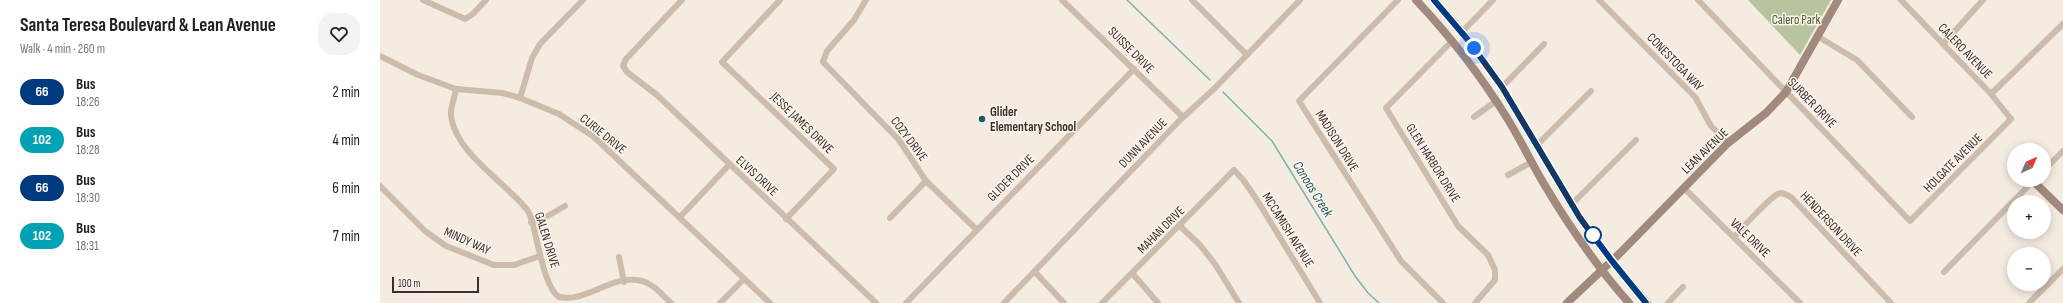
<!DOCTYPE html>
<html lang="en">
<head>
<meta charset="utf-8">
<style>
	:root { --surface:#fff; --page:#f2f2f2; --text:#222; --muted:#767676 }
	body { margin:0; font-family:"Sofia Sans Condensed",sans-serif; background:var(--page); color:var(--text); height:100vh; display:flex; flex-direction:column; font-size:15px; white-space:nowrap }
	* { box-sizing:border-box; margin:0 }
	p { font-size:13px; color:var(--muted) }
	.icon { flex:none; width:22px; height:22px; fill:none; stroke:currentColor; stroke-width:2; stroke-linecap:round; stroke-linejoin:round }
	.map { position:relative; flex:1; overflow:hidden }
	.drawer { display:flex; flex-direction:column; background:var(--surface); width:380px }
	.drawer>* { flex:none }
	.badge { padding:0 8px; border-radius:13px; font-size:14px; line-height:26px }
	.needle { width:26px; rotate:45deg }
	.buttons { position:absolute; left:1627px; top:143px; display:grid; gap:8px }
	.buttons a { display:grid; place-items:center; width:44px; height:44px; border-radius:50%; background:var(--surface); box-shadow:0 2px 10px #0003; font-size:20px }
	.scale { position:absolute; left:12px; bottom:10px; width:87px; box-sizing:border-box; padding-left:4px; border:2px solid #3b302b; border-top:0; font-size:11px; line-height:14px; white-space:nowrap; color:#3b302b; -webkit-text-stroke:3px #fbf5ee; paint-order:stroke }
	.you { position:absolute; width:20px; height:20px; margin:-10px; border:3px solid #fff; border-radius:50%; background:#1a73e8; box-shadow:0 0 0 6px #1a73e833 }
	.map>.badge { position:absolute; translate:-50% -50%; box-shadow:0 0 0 2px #fff }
	.round { display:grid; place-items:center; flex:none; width:42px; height:42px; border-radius:16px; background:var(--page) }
	.headline { display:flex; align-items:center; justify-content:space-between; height:68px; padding:0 20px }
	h1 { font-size:19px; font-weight:700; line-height:30px }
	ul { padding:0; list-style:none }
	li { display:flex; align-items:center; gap:12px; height:48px; padding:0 20px }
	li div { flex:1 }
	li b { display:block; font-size:15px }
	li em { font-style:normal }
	li .badge { min-width:44px; font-weight:700; text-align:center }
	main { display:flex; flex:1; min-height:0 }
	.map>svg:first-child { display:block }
</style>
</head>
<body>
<main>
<section class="drawer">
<div class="headline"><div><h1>Santa Teresa Boulevard &amp; Lean Avenue</h1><p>Walk · 4 min · 260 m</p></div><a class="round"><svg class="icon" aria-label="heart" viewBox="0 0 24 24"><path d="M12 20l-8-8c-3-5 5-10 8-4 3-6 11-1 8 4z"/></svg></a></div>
<ul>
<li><span class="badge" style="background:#003b80;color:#fff">66</span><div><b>Bus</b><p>18:26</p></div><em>2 min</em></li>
<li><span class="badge" style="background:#00a3b4;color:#fff">102</span><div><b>Bus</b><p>18:28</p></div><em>4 min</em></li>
<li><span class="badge" style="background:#003b80;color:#fff">66</span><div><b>Bus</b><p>18:30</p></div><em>6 min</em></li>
<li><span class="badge" style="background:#00a3b4;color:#fff">102</span><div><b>Bus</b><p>18:31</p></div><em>7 min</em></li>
</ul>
</section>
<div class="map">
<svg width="1683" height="303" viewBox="0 0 1683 303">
	<rect width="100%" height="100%" fill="#f4ebe1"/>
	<path fill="#b8c4a0" d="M1368 0H1451L1420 55Z"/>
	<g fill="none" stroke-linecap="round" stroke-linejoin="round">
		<g stroke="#7fb0b2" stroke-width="1.5">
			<path d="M747 0 830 80"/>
			<path d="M843 92 892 141 975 276 988 293 999 303"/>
		</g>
		<g stroke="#cdbbac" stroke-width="6">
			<path d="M43 0 85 19 93 14 106 0"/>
			<path d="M302 0 246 59 243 66 247 72 277 95 496 303"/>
			<path d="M400 0 342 62 454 169 406 219"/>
			<path d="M486 0 474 20 447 51 443 62 519 140 546 181 596 229"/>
			<path d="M682 0 803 117"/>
			<path d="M812 0 867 55"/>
			<path d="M1018 0 919 101 1021 261 1063 303"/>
			<path d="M1219 0 1315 97 1331 126 1348 143"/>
			<path d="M1318 0 1530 221 1631 119 1611 94 1521 0"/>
			<path d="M1082 32 1113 0"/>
			<path d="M1437 36 1477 60 1532 117"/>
			<path d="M1072 41 1006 108 1078 226 1108 255 1115 270V280L1095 303"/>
			<path d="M1563 44 1603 0"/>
			<path d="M0 56 38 75 76 89 123 93 140 98 179 114 214 137 390 303"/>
			<path d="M1122 87 1164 44"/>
			<path d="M76 89C75 97 70 108 71 116 75 147 109 171 130 192 136 198 146 206 150 215 157 233 163 287 179 297 208 303 232 273 262 281 274 284 282 295 291 303"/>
			<path d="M1611 94 1683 24"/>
			<path d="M140 98 152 58 160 44 203 0"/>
			<path d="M1094 117 1116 101"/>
			<path d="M1157 145 1211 91"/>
			<path d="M1664 170 1683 151"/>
			<path d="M1128 175 1152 162"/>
			<path d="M0 186 45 231 66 246 114 265H134L160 256"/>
			<path d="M1304 188 1420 303"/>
			<path d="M1192 204 1256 140"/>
			<path d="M300 217 349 165"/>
			<path d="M510 218 546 181"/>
			<path d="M151 222 164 218 185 206"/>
			<path d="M800 226 820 245 835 264 859 303"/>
			<path d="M1354 237C1361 229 1392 195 1400 193 1405 193 1409 196 1412 198L1511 303"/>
			<path d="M239 257 244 282"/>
			<path d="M655 272 684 303"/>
			<path d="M1564 272 1654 180"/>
			<path d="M753 274 778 303"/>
			<path d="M340 303 364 279"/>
			<path d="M526 303 754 69"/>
			<path d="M624 303 799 121 836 87 920 0"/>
			<path d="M722 303 854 170 864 181 877 200 940 303"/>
			<path d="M1288 303 1303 287"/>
			<path d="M1649 303 1683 269"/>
		</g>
		<g stroke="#a18a7d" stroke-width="8">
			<path d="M1036 0C1070 36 1101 76 1127 118 1140 139 1151 162 1164 184 1189 226 1217 267 1249 303"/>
			<path d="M1054 0 1082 32 1122 87 1200 218 1232 261 1267 303"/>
			<path d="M1653 181 1683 210"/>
			<path d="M1187 303 1240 253 1348 143 1386 113 1406 92 1458 0"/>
		</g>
	</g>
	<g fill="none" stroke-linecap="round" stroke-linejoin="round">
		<g stroke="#fff" stroke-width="9">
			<path id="line" d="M1054 0 1088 40 1122 87 1200 218 1232 261 1266 303"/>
		</g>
		<use href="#line" stroke="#003b80" stroke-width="6"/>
		<path stroke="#3b302b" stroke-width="4" stroke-dasharray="0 7.2" d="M1094 48 1134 105 1184 192 1213 235"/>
	</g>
	<circle fill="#1f5a5e" stroke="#fbf5ee" stroke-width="1.5" cx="602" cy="119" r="4"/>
	<circle fill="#fff" stroke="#003b80" stroke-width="2" cx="1213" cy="235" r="8"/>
	<g text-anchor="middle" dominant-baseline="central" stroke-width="3" stroke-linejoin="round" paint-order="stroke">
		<g font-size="13" fill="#4a5a2e" stroke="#fbf5ee">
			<text x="1416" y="20">Calero Park</text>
		</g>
		<g font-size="13" fill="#3b302b" stroke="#fbf5ee">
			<text transform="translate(751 50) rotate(45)">SUISSE DRIVE</text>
			<text transform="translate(1585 51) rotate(46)">CALERO AVENUE</text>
			<text transform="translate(1295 62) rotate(46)">CONESTOGA WAY</text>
			<text transform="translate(1432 103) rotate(46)">SURBER DRIVE</text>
			<text transform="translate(422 123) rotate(44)">JESSE JAMES DRIVE</text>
			<text transform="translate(223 134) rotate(39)">CURIE DRIVE</text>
			<text transform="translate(529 139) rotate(53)">COZY DRIVE</text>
			<text transform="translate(957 141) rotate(58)">MADISON DRIVE</text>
			<text transform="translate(763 143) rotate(-46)">DUNN AVENUE</text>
			<text transform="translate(1325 151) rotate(-44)">LEAN AVENUE</text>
			<text transform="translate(1053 163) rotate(58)">GLEN HARBOR DRIVE</text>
			<text transform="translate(1573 163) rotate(-45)">HOLGATE AVENUE</text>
			<text transform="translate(377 176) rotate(43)">ELVIS DRIVE</text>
			<text transform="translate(631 178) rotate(-45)">GLIDER DRIVE</text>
			<text transform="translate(1451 224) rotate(47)">HENDERSON DRIVE</text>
			<text transform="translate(781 230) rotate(-45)">MAHAN DRIVE</text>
			<text transform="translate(908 230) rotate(58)">MCCAMISH AVENUE</text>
			<text transform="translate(1370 238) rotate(44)">VALE DRIVE</text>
			<text transform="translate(167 240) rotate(73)">GALEN DRIVE</text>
			<text transform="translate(87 241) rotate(24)">MINDY WAY</text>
		</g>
		<g font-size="13" font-weight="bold" fill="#3b302b" stroke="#fbf5ee" text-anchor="start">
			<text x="610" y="112">Glider<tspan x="610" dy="15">Elementary School</tspan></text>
		</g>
		<g font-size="14" font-style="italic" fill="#1f5a5e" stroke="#fbf5ee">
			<text transform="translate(933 189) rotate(58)">Canoas Creek</text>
		</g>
	</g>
</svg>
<div class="buttons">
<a><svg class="needle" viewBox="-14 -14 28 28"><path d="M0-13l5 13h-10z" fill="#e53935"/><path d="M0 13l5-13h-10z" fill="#767676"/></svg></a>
<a>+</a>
<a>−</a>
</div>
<div class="scale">100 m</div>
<div class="you" style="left:1094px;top:48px"></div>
</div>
</main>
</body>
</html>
